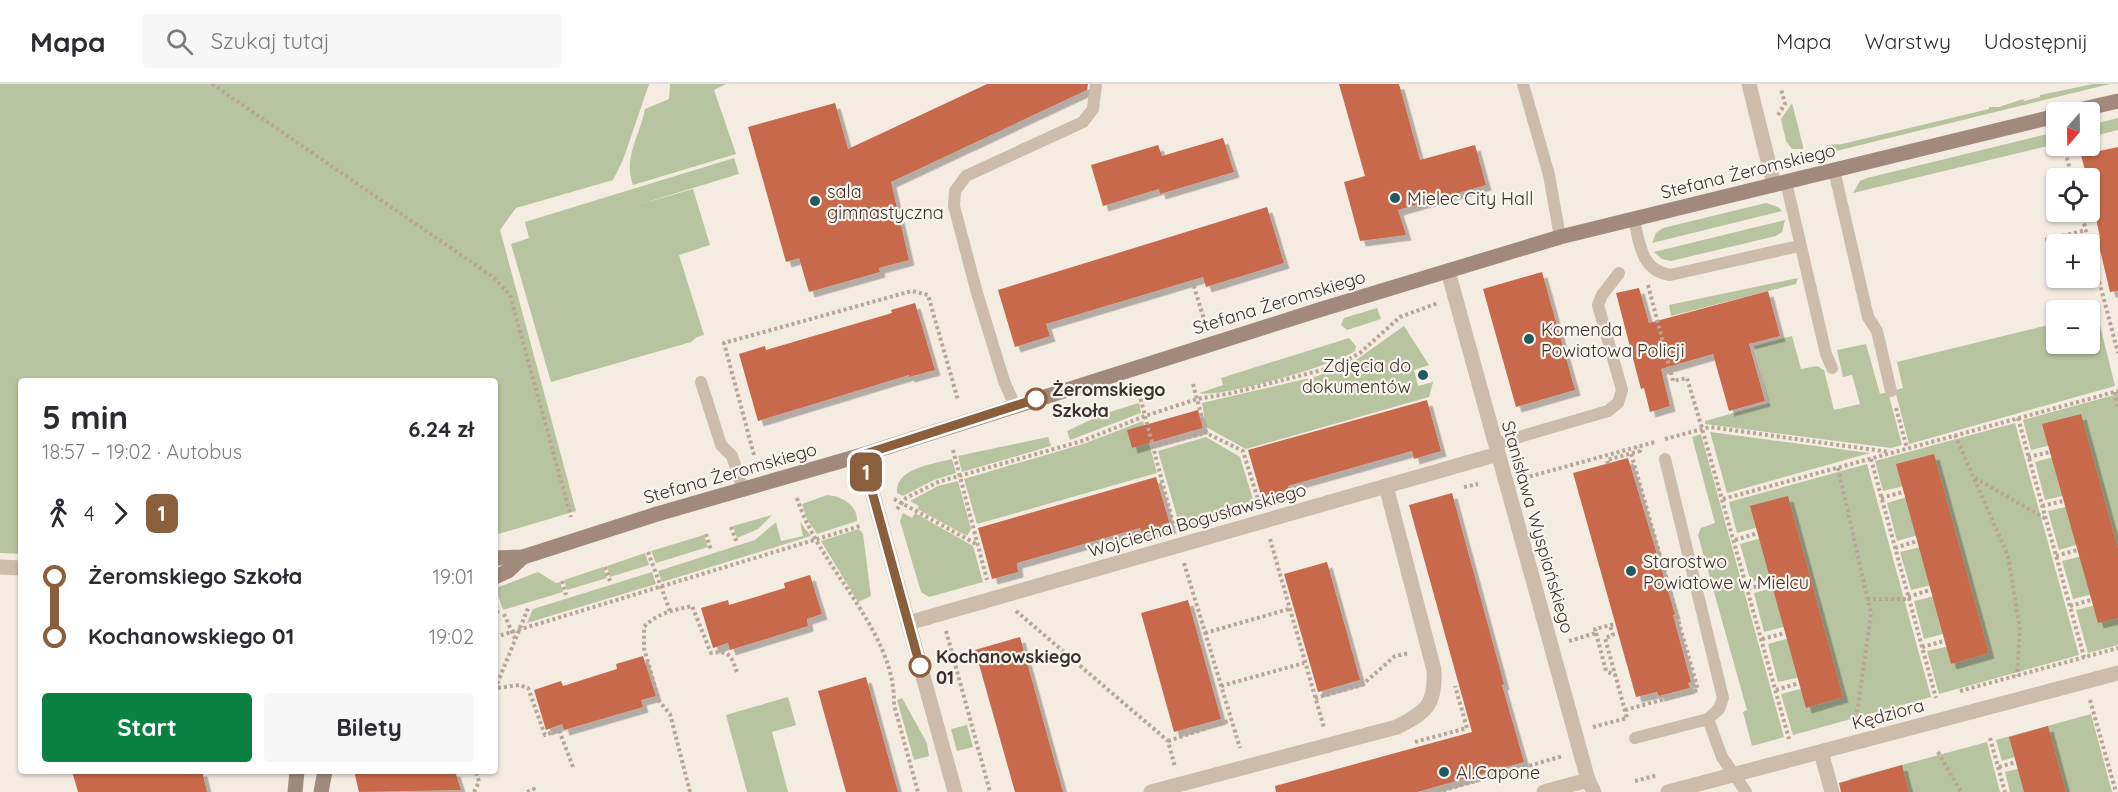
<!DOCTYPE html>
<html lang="pl">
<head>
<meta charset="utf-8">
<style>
	:root { --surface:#fff; --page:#f7f7f7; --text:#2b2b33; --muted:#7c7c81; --line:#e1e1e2; --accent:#0b8043 }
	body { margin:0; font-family:Quicksand,sans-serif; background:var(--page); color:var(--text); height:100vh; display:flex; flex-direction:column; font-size:22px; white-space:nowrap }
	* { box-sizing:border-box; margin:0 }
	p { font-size:20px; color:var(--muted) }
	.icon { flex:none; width:33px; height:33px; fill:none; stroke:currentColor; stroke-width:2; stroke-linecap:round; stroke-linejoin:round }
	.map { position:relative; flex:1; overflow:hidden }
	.side { position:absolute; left:18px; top:294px; width:480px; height:396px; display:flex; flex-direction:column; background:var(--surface); border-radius:6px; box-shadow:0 2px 4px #0004 }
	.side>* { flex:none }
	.badge { padding:0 12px; border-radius:9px; font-size:21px; line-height:39px }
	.needle { width:39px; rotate:200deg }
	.controls { position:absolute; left:2046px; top:18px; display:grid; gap:12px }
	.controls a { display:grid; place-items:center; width:54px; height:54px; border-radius:6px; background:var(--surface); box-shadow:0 2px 4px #0004; font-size:30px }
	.map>.badge { position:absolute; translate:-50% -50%; box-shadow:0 0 0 3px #fff }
	.legs { display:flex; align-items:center; gap:9px; height:66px; padding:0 24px; font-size:20px }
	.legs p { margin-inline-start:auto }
	.overview { display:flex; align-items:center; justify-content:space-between; height:102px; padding:0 24px }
	h1 { font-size:33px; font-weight:700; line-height:45px }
	.action { display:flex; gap:12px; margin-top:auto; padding:12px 24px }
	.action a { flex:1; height:69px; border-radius:6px; background:var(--accent); color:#fff; font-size:24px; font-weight:700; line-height:69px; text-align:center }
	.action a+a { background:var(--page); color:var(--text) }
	ul { padding:0 24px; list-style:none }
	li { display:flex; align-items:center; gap:21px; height:60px; font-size:22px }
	li i { display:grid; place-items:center; width:9px; height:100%; margin:0 8px; background:currentColor }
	li i::after { content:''; width:15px; height:15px; margin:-8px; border:4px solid; border-radius:50%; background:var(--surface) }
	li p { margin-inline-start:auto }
	li:first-child i { background:linear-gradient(#0000 50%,currentColor 0) }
	li:last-child i { background:linear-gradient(currentColor 50%,#0000 0) }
	header { display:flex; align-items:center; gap:36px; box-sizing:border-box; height:84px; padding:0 30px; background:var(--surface); border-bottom:2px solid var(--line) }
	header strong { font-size:28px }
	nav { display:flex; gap:33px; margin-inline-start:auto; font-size:21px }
	.search { width:420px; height:54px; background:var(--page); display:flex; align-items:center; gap:15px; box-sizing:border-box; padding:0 21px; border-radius:6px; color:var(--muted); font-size:22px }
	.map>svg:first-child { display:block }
</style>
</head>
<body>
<header>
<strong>Mapa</strong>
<div class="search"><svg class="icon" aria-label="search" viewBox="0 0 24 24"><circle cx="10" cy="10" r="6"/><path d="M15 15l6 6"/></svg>Szukaj tutaj</div>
<nav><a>Mapa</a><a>Warstwy</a><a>Udostępnij</a></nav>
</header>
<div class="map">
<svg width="2118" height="708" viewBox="0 0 2118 708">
	<defs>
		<filter id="shadow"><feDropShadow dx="5.5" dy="5.5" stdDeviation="0" flood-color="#0004"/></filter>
	</defs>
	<rect width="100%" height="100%" fill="#f4ebe1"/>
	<g fill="#b8c4a0">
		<path d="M0 0H649L623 76 613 96 516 124 500 146 576 427 495 451V297H21V470L0 469Z"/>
		<path d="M670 0H726L714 6 736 70 633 101C623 73 640 52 645 25L669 15Z"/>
		<path d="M2093 0H2110L1828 69 1827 61 1842 60 1989 25V23H1999L2023 15 2024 17 2040 13V11Z"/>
		<path d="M1792 19 1803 62V65H1792L1786 57 1781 35Z"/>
		<path d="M2118 34V46L2090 53V41Z"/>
		<path d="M2056 48V60L1853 109 1860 97 1867 94Z"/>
		<path d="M734 74 739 90 637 121 693 105 710 161 679 171 704 251 697 253 691 258 551 298 511 160 529 154 525 138Z"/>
		<path d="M1766 119 1778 123 1782 127 1652 159 1656 149 1663 144Z"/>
		<path d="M1785 136 1782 148 1776 152 1671 177 1662 175 1654 168Z"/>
		<path d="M1798 194 1796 200 1671 232 1669 221Z"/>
		<path d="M1377 224 1381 235 1347 246 1341 241 1344 234Z"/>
		<path d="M2097 229 2115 302 1909 360 1895 306 1903 304 1897 278 2056 239V260H2090V231Z"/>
		<path d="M1404 242 1429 281 1414 286 1418 302 1433 298 1429 313 1246 365 1206 343 1202 319 1318 292 1356 276Z"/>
		<path d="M1792 252 1801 285 1817 282 1824 286 1834 326 1860 320 1852 291 1843 293 1837 266 1866 260 1880 310 1888 308 1902 361 1891 364 1705 340V337L1769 319 1754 262Z"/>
		<path d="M1349 254 1356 262 1355 267C1335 281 1218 315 1199 309L1223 301 1221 294Z"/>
		<path d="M2118 310V561L2088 569 2076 526 2096 521 2093 510 2073 515 2062 477 2082 472 2079 460 2059 466 2048 427 2069 422 2066 411 2045 416 2035 378 2054 373 2051 361 2031 366 2023 336Z"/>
		<path d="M1139 319 1141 329 1070 356 1067 347 1103 330Z"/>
		<path d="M1143 337 1157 389 977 440 964 395 1083 360Z"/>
		<path d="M2015 339 2079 571 1939 610 1927 567 1950 562 1947 549 1924 555 1914 517 1935 512 1931 501 1911 506 1900 468 1921 463 1918 451 1897 457 1887 419 1907 413 1904 402 1883 407 1875 377Z"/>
		<path d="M1710 348 1870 369 1727 409Z"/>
		<path d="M1701 350 1784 653 1752 662 1743 628 1747 626 1698 451 1701 444 1715 439 1692 353Z"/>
		<path d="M1048 353 1051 362 962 388 958 372Z"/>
		<path d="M1206 353 1240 373 1256 425 1228 432 1224 424 1213 427 1215 436 1181 446 1158 367Z"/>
		<path d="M952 375 956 389 934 396 903 412 897 409C895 384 934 380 952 375Z"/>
		<path d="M1867 380 1931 613 1793 651 1781 610 1804 604 1801 593 1778 598 1768 560 1790 554 1787 542 1764 548 1754 509 1776 503 1773 492 1751 498 1740 460 1762 454 1759 443 1737 449 1729 418Z"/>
		<path d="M958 397 971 445 967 452 917 425 919 422 910 417 938 402Z"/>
		<path d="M827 411C841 412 858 421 857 437L817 450 807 435 802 420Z"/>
		<path d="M903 429 912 434 915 429 973 462 983 498 929 513 921 508 900 437Z"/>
		<path d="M772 431 758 445 737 454 733 442Z"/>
		<path d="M776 438 781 457 803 452 800 438 811 452 662 498 658 487 755 456Z"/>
		<path d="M859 445 863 450 871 512 858 518 821 457Z"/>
		<path d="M704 451 708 463 656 479 651 467Z"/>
		<path d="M645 469 649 481 610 493 607 482Z"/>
		<path d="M603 483 607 494 567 506 564 496Z"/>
		<path d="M538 488 556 499 560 498 563 508 503 526 496 504Z"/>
		<path d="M652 488 656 500 527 539 533 525Z"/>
		<path d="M788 613 796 641 772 648 788 708H747L726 631Z"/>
		<path d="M902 614 927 659 929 672 914 676 897 616Z"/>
		<path d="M2091 630 2112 708H2010L2005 688 2021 684 2018 672 2002 677 1996 656Z"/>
		<path d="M967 641 973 663 957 667 951 645Z"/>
		<path d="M1987 658 2000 708H1854L1850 695Z"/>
	</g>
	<g fill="#c8694b" filter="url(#shadow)">
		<path d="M987 0H1088L1087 6 891 98 909 176 879 184 880 188 809 208 799 174 786 178 748 43 835 19 848 65Z"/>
		<path d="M1339 0H1399L1420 76 1475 61 1486 101 1398 126 1406 151 1360 157 1344 98 1365 92Z"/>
		<path d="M1223 54 1234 88 1160 110 1159 105 1103 122 1091 81 1158 61 1162 72Z"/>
		<path d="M2118 63V207L2110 208 2097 153H2100L2090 107V94H2087L2081 71Z"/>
		<path d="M1267 123 1284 179 1206 203 1203 193 1046 240 1050 252 1015 263 998 206Z"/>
		<path d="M1542 188 1575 306 1516 323 1483 205Z"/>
		<path d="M1639 204 1649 239 1768 207 1780 252 1749 260 1765 317 1729 327 1713 270 1661 285 1670 322 1650 328 1644 304 1641 305 1616 209Z"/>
		<path d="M915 219 935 286 909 293V291L758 337 739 270 765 262 766 266 892 229 891 226Z"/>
		<path d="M1427 316 1441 367 1414 375 1412 367 1288 402 1291 410 1263 418 1248 366Z"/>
		<path d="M1198 326 1203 344 1132 364 1127 346Z"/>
		<path d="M2081 330 2118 465V534L2098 539 2042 340Z"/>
		<path d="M1934 370 1989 569 1951 580 1896 380Z"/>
		<path d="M1628 374 1675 530 1673 531 1691 598 1688 599 1690 604 1659 612 1657 608 1636 613 1573 389Z"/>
		<path d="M1156 393 1171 444 1143 452 1140 444 1017 479 1018 488 992 495 978 444Z"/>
		<path d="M1452 409 1504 600 1502 601 1524 678 1417 708H1276L1275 702 1472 648 1409 421Z"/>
		<path d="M1788 412 1843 613 1806 624 1750 422Z"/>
		<path d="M1327 478 1360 596 1318 608 1284 490Z"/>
		<path d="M810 491 822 530 807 535 808 542 730 566 728 559 713 564 701 524 728 516 729 521 785 504 784 499Z"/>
		<path d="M1188 516 1221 635 1174 648 1141 529Z"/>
		<path d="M1020 553 1063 708H1015L975 566Z"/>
		<path d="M643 572 656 612 641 616 643 623 564 646 562 640 546 646 534 606 561 597 563 602 617 585 616 580Z"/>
		<path d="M866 593 898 708H846L818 607Z"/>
		<path d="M2048 642 2066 708H2024L2009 653Z"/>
		<path d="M1902 681 1909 708H1841L1839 699Z"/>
		<path d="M72 687H202L207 708H78Z"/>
		<path d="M354 687H455L461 706 359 708Z"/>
	</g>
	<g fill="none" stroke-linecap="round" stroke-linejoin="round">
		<g stroke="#b9a596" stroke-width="4" stroke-dasharray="3 3" stroke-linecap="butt">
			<path d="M212 0 493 193 510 211 571 433"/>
			<path d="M1778 31 1785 20 1781 5"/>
			<path d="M2064 62 2072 94"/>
			<path d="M2081 128 2118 269"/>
			<path d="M2045 156 2086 146"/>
			<path d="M1192 196 1206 242"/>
			<path d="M1648 201 1673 297 1687 294 1702 344 1789 655"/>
			<path d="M1193 300 1206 349 1243 367 1259 419"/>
			<path d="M2115 308 2118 325"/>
			<path d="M1139 309 1174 443"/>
			<path d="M1896 324 1907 364"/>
			<path d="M2018 334 2084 573"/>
			<path d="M1955 351 2008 472 2020 546 2017 592"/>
			<path d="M1665 355 1710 343 1889 368"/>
			<path d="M1153 362 1206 349"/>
			<path d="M953 366 987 496"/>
			<path d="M754 371 724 259 912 207 928 211 958 316"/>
			<path d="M2028 373 2050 368"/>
			<path d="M1871 375 1936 614"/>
			<path d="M1608 380 1607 376 1640 367 1639 363"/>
			<path d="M1838 384 1871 530 1856 636"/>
			<path d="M1524 394 1655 358"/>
			<path d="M1975 394 2046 435"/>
			<path d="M1464 403 1478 400"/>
			<path d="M797 414C818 483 896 546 894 621L918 708"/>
			<path d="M1881 414 1903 408"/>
			<path d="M894 415 978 461"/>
			<path d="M1723 415 2118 307"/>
			<path d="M2042 422 2063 417"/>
			<path d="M897 425 906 414 938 398 1082 357 1145 332 1197 315 1232 309 1334 283 1360 269 1400 233 1438 219"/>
			<path d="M731 443 737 459"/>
			<path d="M706 450 711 466"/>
			<path d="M1270 455 1324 644"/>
			<path d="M1735 456 1758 449"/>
			<path d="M1895 464 1917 457"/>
			<path d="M648 468 670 527"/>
			<path d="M2056 472 2077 466"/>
			<path d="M1184 479 1240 664"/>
			<path d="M605 483 610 497"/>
			<path d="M562 497 566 511"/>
			<path d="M1748 505 1771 498"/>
			<path d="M1908 513 1930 506"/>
			<path d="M1867 515H1909"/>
			<path d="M495 521 499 532"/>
			<path d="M2070 522 2091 516"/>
			<path d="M1016 527 1168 657 1175 683"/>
			<path d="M504 530 515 555"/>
			<path d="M946 547 990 708"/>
			<path d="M1205 549 1289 525"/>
			<path d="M1596 549 1606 587 1615 591"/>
			<path d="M495 553 860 442"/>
			<path d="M1762 555 1785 549"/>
			<path d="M1569 557 1596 549 1595 545 1615 540"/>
			<path d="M1922 563 1944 557"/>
			<path d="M938 574 952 571"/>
			<path d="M1221 602 1304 579"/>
			<path d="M498 604 519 601 528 604 545 651 559 646 573 683"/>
			<path d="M495 605 529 522"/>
			<path d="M1776 606 1799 599"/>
			<path d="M1960 607 2118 564"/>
			<path d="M1315 614 1362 601 1395 572 1409 569"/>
			<path d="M2090 616 2116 708"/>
			<path d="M1625 626 1698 606 1631 369"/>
			<path d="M1593 643 1627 634 1605 554 1613 551 1610 541"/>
			<path d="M1990 654 2005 708"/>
			<path d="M1168 657 1231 636"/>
			<path d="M1415 658 1467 644 1455 602"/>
			<path d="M1938 668 1961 708"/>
			<path d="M1999 683 2016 678"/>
			<path d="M1635 697 1658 691"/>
			<path d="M474 708 479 698 476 687"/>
			<path d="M527 708 534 705 535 708"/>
			<path d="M690 708 670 630 659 617 644 564V543C657 529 674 526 692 522L711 569C732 566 731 573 738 591"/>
			<path d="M1437 708 1563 672"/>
		</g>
		<g stroke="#cdbbac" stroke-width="12">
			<path d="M1523 0 1549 91 1560 153"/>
			<path d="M1834 86 1868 233 1877 247 1891 307"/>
			<path d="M1786 98 1826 270 1832 284"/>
			<path d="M1634 136C1640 161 1641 186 1670 191L1799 162"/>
			<path d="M701 298 721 361 732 372 743 405"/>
			<path d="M1015 322 1004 297 977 209 954 122 955 107 966 92 1083 38 1093 25 1096 0"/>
			<path d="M1495 360 1608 327 1618 319 1622 306 1598 221 1602 211 1619 189"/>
			<path d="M1665 375 1723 614 1719 625 1708 635"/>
			<path d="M1635 654 1708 635 1722 673 1746 708"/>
		</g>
		<g stroke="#cdbbac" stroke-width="15">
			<path d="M1749 0 1774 101"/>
			<path d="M1448 187 1588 696 1594 708"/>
			<path d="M862 371 955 708"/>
			<path d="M0 483 21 484"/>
			<path d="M908 539 1498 370"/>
			<path d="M1821 668 1832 708"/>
			<path d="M1151 708 1397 643C1426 628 1436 621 1434 586L1386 402"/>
			<path d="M1544 708 1588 696"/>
			<path d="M1668 708 2118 589"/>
		</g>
		<g stroke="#a18a7d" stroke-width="15">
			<path d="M2070 28 2118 17"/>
			<path d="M495 474 523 473 657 430 862 371 1322 225 1560 153 2056 32"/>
			<path d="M495 493 508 487 523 473"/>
			<path d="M295 708 297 687"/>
			<path d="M321 708 325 687"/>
		</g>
	</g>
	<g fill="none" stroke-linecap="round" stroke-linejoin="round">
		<g stroke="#fff" stroke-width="14">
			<path id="line-1" d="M920 582 862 371 1036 315"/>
		</g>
		<use href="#line-1" stroke="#8b5e3c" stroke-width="9"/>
	</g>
	<g fill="#1f5a5e" stroke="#fbf5ee" stroke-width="2">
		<circle cx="1395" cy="114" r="6"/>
		<circle cx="815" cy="117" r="6"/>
		<circle cx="1529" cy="255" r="6"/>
		<circle cx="1423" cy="291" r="6"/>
		<circle cx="1631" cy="487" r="6"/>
		<circle cx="1444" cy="688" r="6"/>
	</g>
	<g fill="#fff" stroke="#8b5e3c" stroke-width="3">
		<circle cx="1036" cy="315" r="10"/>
		<circle cx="920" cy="582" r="10"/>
	</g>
	<g text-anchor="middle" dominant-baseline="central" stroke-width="4.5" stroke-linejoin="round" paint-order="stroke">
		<g font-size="18" fill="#3b302b" stroke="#fbf5ee">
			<text transform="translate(1748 87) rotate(-14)">Stefana Żeromskiego</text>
			<text transform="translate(1279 218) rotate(-17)">Stefana Żeromskiego</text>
			<text transform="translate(730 389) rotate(-16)">Stefana Żeromskiego</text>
			<text transform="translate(1197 436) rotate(-16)">Wojciecha Bogusławskiego</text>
			<text transform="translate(1538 443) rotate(74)">Stanisława Wyspiańskiego</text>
			<text transform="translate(1888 630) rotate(-15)">Kędziora</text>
		</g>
		<g font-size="18" fill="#3b302b" stroke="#fbf5ee" text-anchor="start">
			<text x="827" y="107">sala<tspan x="827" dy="21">gimnastyczna</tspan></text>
			<text x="1407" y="114">Mielec City Hall</text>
			<text x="1541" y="245">Komenda<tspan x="1541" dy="21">Powiatowa Policji</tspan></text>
			<text x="1411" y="281" text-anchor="end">Zdjęcia do<tspan x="1411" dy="21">dokumentów</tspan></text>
			<text x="1643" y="477">Starostwo<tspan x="1643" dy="21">Powiatowe w Mielcu</tspan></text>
			<text x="1456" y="688">Al.Capone</text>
		</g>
		<g font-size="18" font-weight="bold" fill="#3b302b" stroke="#fbf5ee" text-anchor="start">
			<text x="1052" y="305">Żeromskiego<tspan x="1052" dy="21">Szkoła</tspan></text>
			<text x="936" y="572">Kochanowskiego<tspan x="936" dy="21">01</tspan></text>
		</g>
	</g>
</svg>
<div class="controls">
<a><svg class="needle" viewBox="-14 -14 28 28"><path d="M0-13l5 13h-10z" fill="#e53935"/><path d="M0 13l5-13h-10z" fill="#7c7c81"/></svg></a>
<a><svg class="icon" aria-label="locate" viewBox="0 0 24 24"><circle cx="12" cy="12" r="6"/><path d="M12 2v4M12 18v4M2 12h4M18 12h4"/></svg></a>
<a>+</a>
<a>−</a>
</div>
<b class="badge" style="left:866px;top:388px;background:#8b5e3c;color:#fff">1</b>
<section class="side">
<div class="overview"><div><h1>5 min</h1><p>18:57 – 19:02 · Autobus</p></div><b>6.24 zł</b></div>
<div class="legs"><svg class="icon" aria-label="walk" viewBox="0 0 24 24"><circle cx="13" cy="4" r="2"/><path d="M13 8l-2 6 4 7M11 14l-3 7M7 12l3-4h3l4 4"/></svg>4<svg class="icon" aria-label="forward" viewBox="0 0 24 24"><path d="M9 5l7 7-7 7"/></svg><b class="badge" style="background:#8b5e3c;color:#fff">1</b></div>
<ul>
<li><i style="color:#8b5e3c"></i><b>Żeromskiego Szkoła</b><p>19:01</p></li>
<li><i style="color:#8b5e3c"></i><b>Kochanowskiego 01</b><p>19:02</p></li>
</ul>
<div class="action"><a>Start</a><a>Bilety</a></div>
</section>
</div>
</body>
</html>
